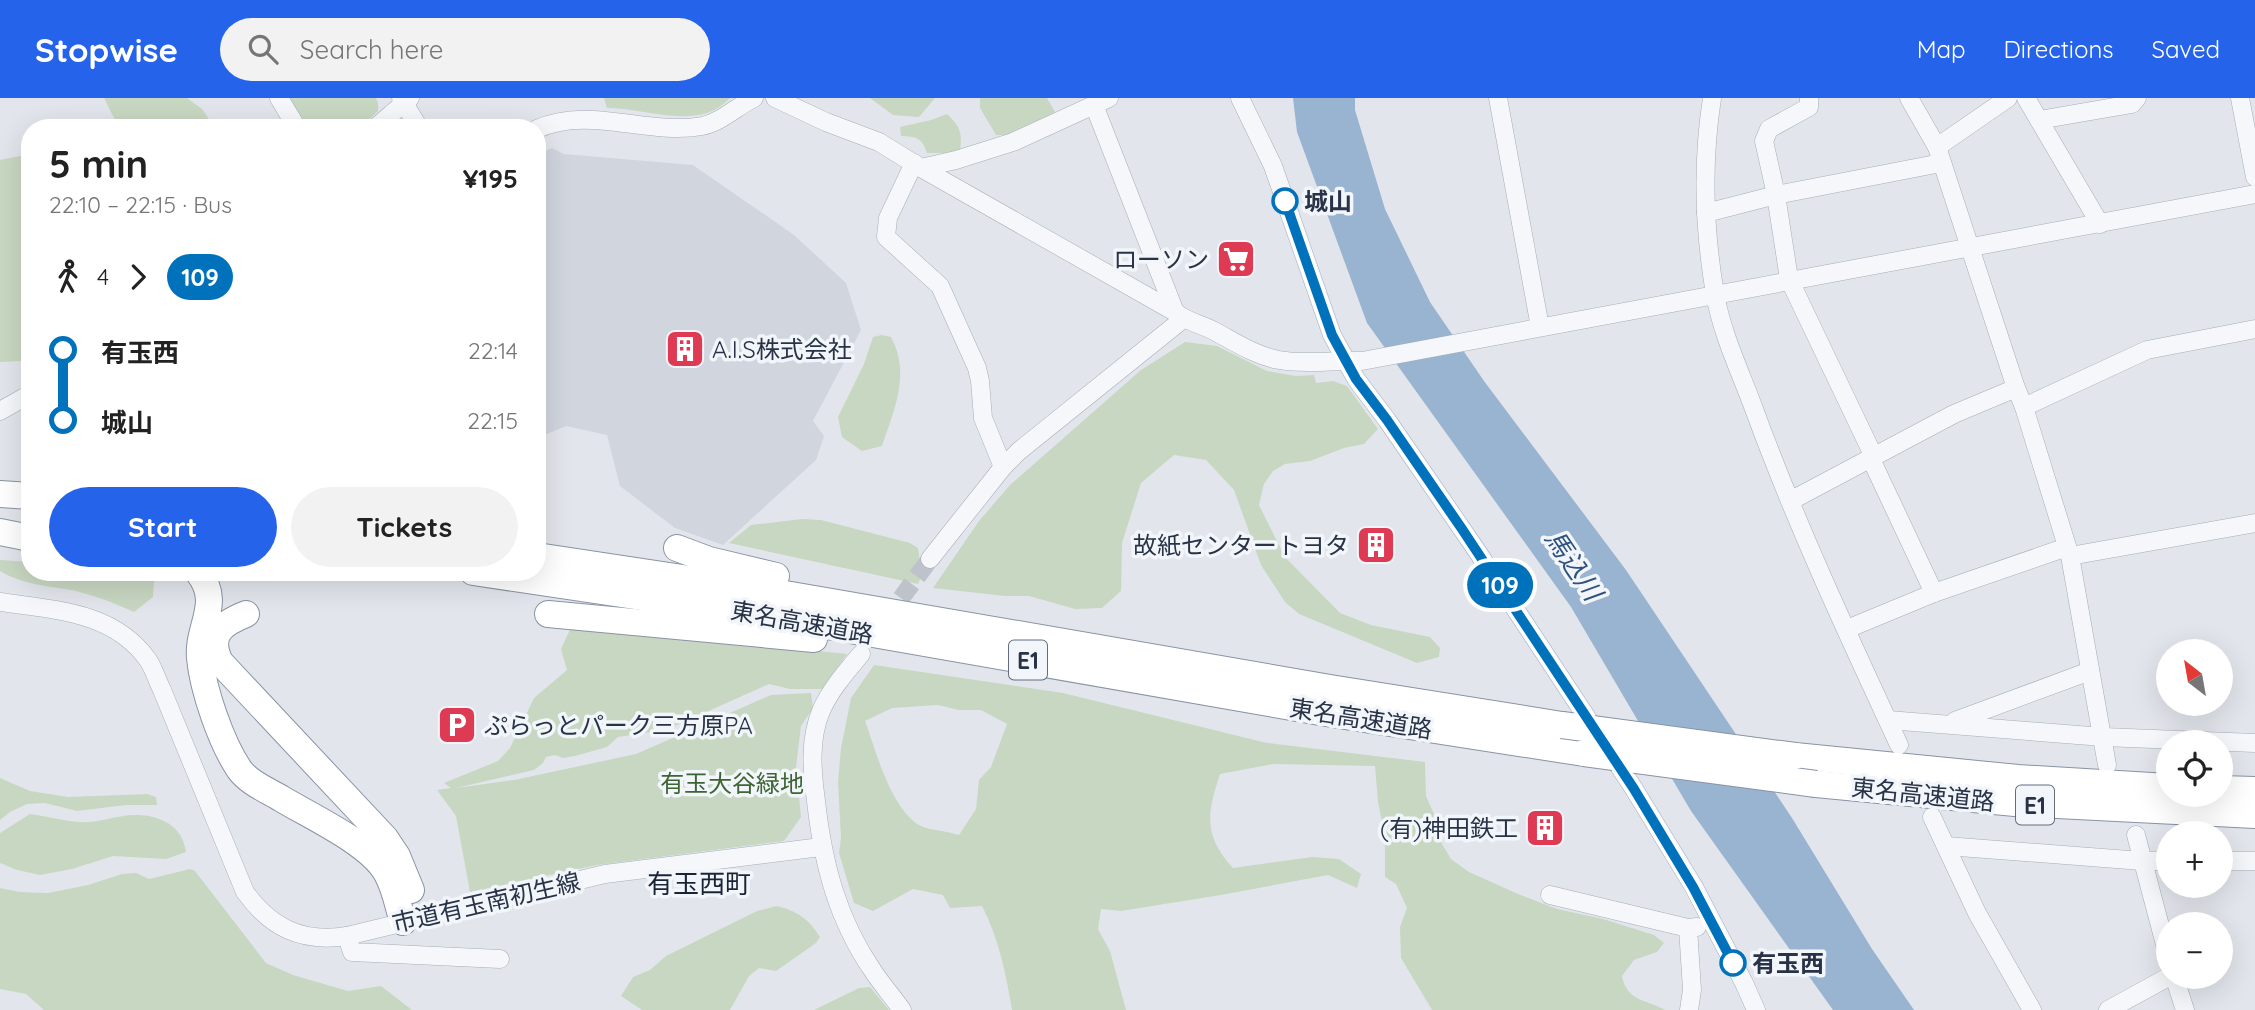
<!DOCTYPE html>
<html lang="en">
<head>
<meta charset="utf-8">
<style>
	:root { --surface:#fff; --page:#f2f2f2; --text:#222; --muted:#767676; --accent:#2563eb }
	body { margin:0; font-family:Quicksand,"Noto Sans JP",sans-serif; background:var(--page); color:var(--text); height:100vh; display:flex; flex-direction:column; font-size:26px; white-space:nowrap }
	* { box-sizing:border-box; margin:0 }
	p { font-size:23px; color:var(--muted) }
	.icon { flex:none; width:38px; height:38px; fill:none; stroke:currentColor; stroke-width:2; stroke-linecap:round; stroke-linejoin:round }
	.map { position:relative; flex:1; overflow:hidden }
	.side { position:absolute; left:21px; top:21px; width:525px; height:462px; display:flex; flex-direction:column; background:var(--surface); border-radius:28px; box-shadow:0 7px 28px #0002 }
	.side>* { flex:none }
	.badge { padding:0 14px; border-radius:23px; font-size:24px; line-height:46px }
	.needle { width:46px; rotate:329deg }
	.buttons { position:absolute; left:2156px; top:541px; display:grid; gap:14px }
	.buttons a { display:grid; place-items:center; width:77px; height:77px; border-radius:50%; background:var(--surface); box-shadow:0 7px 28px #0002; font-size:35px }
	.map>.badge { position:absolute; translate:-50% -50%; box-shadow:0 0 0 4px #fff }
	.legs { display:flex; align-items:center; gap:10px; height:77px; padding:0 28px; font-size:23px }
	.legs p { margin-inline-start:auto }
	.overview { display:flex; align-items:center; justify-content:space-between; height:119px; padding:0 28px }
	h1 { font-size:38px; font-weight:800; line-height:52px }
	.cta { display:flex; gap:14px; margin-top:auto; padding:14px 28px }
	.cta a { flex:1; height:80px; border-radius:42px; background:var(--accent); color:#fff; font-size:28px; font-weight:800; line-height:80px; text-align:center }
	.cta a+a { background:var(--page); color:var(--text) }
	ul { padding:0 28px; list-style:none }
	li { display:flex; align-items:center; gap:24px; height:70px; font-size:26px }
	li i { display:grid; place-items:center; width:10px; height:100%; margin:0 9px; background:currentColor }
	li i::after { content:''; width:18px; height:18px; margin:-9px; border:5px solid; border-radius:50%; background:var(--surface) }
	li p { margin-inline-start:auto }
	li:first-child i { background:linear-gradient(#0000 50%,currentColor 0) }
	li:last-child i { background:linear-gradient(currentColor 50%,#0000 0) }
	header { display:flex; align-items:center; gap:42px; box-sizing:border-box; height:98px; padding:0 35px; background:var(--accent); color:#fff }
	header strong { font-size:33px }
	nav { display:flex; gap:38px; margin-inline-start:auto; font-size:24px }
	.search { width:490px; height:63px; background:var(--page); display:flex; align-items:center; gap:18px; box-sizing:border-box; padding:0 24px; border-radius:38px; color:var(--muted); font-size:26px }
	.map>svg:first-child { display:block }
</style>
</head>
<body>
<header>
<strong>Stopwise</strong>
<div class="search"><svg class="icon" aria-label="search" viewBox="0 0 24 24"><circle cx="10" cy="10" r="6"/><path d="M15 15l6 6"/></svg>Search here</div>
<nav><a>Map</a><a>Directions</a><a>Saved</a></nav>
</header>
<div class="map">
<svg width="2255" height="912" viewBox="0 0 2255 912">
	<rect width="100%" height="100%" fill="#e2e6ec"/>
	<path fill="#d0d5de" d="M552 50 564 56 693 67 794 137 846 185 861 232 813 323 824 338 816 362 723 447 675 430 620 388 607 337 566 328 537 340V56Z"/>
	<g fill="#c8d7c2" fill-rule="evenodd">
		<path d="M104 0H187L202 11 215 30H119Z"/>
		<path d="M279 0H376L378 5V13L359 30H297Z"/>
		<path d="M604 0H730C700 34 645 10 607 10Z"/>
		<path d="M870 0H935L919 19 893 17Z"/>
		<path d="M980 0H1047L1055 14C1040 31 1017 37 996 37L980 10Z"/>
		<path d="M947 16C959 27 963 35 960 52L952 55H927C922 39 916 39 901 38L900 29 931 22Z"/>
		<path d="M30 56V257L21 263 0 264V62Z"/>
		<path d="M882 237 891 239C911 276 894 312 882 348L862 353 842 339 838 319 864 266 873 239Z"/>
		<path d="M1185 244 1217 248 1267 273 1296 278 1314 277 1316 285 1333 283 1347 288 1378 331 1364 346 1344 350 1310 363 1285 366 1273 373 1264 386 1259 407 1285 459 1340 515 1371 527 1430 539 1440 550 1439 559 1417 565 1299 516 1285 504 1261 467 1234 392 1206 362 1174 357 1141 385 1122 445 1121 493 1102 510 1075 511 1029 498H1005L933 490 979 423 1010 387 1141 272Z"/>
		<path d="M802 421 821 422 910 445 918 450 920 465 925 471 918 486 729 445 751 427Z"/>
		<path d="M0 462 30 464V474H123L154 481 153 499 134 514C115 505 96 498 76 493 50 488 23 487 0 473Z"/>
		<path d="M572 527 847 556 823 591H790L769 586 666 632 618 639 607 649 575 658 563 660 555 657 546 659 543 665 534 672 456 690 514 682 636 656 771 597 811 595 813 610 801 628 796 669 801 719 784 743 597 767 470 794 456 718 437 692 451 690 444 685 498 663 510 650 534 600 567 572 561 551Z"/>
		<path d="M874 567 1063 595 1267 645 1425 664 1426 698 1438 725 1442 746 1451 761 1469 774 1518 796 1557 811 1603 821 1654 837 1664 845 1657 854 1634 862 1622 878C1627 904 1646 901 1665 912H1432L1401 860 1400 829 1407 810 1396 786 1385 779V739L1378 704 1375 668 1273 666 1220 676C1207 716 1203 737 1233 770L1312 759 1339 761 1361 776 1357 790 1328 777 1221 797 1121 813 1101 811 1098 831 1110 853 1126 912H1012C1006 876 999 841 982 808L950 810 943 797 913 791 873 813 854 805 839 755 841 740 838 684 841 650 851 600ZM938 607 959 612H981L1007 626 991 669 979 682 976 711 959 737C948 733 928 732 921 728 891 712 876 653 865 623L892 610Z"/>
		<path d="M0 680 30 693 68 699 147 696 156 699 157 707H126L77 713 45 705 27 706 10 714 0 722Z"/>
		<path d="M30 716C47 718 63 723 79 724 96 726 116 717 134 717 158 716 183 727 186 754L166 761 113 758 72 771 40 777 17 772 0 765V735Z"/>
		<path d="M190 771 195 773 266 865 293 877 348 893 381 888 412 912H44L26 896 0 891V790L20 794 48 795 88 787 122 776 136 775 149 781Z"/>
		<path d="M777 808C797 813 809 821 820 839L816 845 776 873 759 870 749 878 730 912H642L621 898 633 879 650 872 666 858 757 813Z"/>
		<path d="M870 889 889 912H814L859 890Z"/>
	</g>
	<path fill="#99b4d0" d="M1293 0H1355V12L1385 111 1430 204 1484 283 1626 472 1792 720 1872 851 1914 912H1833L1691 713 1571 509 1367 225 1297 34Z"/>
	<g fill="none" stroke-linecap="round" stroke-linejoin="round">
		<path stroke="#bdc2cb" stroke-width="18" stroke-dasharray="18 9" stroke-linecap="butt" d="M885 522 930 461"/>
		<g stroke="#a6adb7" stroke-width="19">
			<g id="minor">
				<path d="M279 0 297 30"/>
				<path d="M401 0 419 30"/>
				<path d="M775 0 826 24 879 44 921 70 1175 214C1187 224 1201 226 1214 233 1235 244 1256 258 1279 262 1306 267 1334 262 1362 263L2255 96"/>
				<path d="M1240 0 1273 68 1332 237 1356 281 1387 322 1477 453 1634 691 1694 789 1744 885 1756 912"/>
				<path d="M1498 0 1540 229"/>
				<path d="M1712 0C1702 64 1704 131 1715 196 1722 236 1740 273 1754 311 1796 426 1848 537 1899 647"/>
				<path d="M1809 0V9L1769 31 1764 43 1776 97 1789 181 1874 359"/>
				<path d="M1909 0 1937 49 2016 290 2024 309 2070 458 2107 667"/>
				<path d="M2026 0 2100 126"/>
				<path d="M2240 0 2255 79"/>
				<path d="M1094 7 1175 214"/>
				<path d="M2039 22 2132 6 2137 0"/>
				<path d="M375 30 410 0"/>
				<path d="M537 31C589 7 648 38 702 28 722 24 737 8 754 0"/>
				<path d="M1937 49 2008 0"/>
				<path d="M914 65 888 120 886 139 940 188 977 270 980 283 983 320 1003 369"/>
				<path d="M921 70 956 62 1013 44 1109 0"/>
				<path d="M1706 115 1776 97 1941 65"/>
				<path d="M2024 309 2147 252 2255 231"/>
				<path d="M0 313 30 296"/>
				<path d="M1871 361 1934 495"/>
				<path d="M1790 403 1954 316 2016 290"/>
				<path d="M2070 458 2255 425"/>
				<path d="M930 461 1003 369 1019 353 1183 221"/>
				<path d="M0 504C54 512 113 513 148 562 154 571 157 582 162 592L245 794C271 830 302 845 347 838L605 776 821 749"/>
				<path d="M1847 531 1934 495 2067 449"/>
				<path d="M861 556C846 574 830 592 821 613 809 642 812 673 816 703 823 765 837 821 873 873 882 887 893 899 902 912"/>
				<path d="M1888 622 2103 639 2255 645"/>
				<path d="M1955 623 2090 573"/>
				<path d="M1932 719 1977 815 2032 912"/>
				<path d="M2136 737 2168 858"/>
				<path d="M1946 748 2142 763H2168"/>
				<path d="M2221 763H2255"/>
				<path d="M1550 797 1688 830"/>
				<path d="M347 838 352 854 500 861"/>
				<path d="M2174 878 2185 912"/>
				<path d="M1689 912 1692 892 1688 830 1697 829"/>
				<path d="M2108 912 2170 878"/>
			</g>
		</g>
		<g stroke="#8893a5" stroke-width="28">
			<g id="highway">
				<path d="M0 396 30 398"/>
				<path d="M0 434 30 440"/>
				<path d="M677 450 709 462 776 478"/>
				<path d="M537 458 774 494 1330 590 1562 627"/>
				<path d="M198 474C223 505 197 528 200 560 203 592 221 644 239 671 249 685 267 692 282 701 312 719 369 745 386 774 395 789 398 808 403 824"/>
				<path d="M473 474 770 518 1326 615 1584 655"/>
				<path d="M246 516C221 526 207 537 220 564L385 740 397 758 411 792"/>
				<path d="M548 516 814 541"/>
				<path d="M1795 658 2018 680 2168 689"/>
				<path d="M1816 686 2015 705 2255 717"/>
				<path d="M2221 691 2255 692"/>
			</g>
		</g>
		<use href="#minor" stroke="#f6f7fa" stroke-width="18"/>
		<use href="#highway" stroke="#fff" stroke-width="26"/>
		<g stroke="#8893a5" stroke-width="28" stroke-linecap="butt">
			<g id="highway-bridge">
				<path d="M1562 627 1795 658"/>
				<path d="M1584 655 1816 686"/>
			</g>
		</g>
		<use href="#highway-bridge" stroke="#fff" stroke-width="26"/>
	</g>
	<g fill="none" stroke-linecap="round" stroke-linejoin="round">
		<g stroke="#fff" stroke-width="16">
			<path id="line-1" d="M1285 103 1332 237 1356 281 1387 322 1462 431 1634 691 1693 789 1733 865"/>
		</g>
		<use href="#line-1" stroke="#0072bc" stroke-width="10"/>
	</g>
	<defs>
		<g id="supermarket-square" transform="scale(2.0125)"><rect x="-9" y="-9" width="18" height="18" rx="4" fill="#de3a53" stroke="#f2f5f9"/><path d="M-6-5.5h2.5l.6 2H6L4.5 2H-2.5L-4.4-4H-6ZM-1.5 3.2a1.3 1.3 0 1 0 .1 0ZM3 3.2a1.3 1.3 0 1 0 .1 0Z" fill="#fff"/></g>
		<g id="building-square" transform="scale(2.0125)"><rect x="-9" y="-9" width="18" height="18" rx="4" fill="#de3a53" stroke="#f2f5f9"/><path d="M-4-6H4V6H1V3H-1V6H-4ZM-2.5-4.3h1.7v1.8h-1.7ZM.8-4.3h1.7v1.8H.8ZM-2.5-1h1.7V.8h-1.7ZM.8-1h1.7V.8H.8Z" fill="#fff"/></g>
		<g id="parking-square" transform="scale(2.0125)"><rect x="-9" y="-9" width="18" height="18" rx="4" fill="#de3a53" stroke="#f2f5f9"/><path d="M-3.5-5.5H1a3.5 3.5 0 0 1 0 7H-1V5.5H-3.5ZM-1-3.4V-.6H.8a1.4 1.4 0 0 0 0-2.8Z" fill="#fff"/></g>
	</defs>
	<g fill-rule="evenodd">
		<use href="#supermarket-square" x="1236" y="161"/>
		<use href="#building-square" x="685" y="251"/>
		<use href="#building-square" x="1376" y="447"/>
		<use href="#parking-square" x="457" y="627"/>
		<use href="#building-square" x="1545" y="730"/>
	</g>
	<g fill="#fff" stroke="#0072bc" stroke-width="3.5">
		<circle cx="1285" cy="103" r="12"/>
		<circle cx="1733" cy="865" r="12"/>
	</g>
	<g text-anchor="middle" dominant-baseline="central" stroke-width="7" stroke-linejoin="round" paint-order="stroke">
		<g fill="#f2f5f9" stroke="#656d7c" stroke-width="2">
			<rect x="1009" y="542.5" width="38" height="39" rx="5"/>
			<rect x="2016" y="687.5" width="38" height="39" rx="5"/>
		</g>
		<g font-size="23" font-weight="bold" fill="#283347">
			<text x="1028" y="562">E1</text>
			<text x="2035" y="707">E1</text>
		</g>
		<g font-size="24" font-weight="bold" fill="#283347" stroke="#f2f5f9" text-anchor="start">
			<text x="1304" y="103">城山</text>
			<text x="1752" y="865">有玉西</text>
		</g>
		<g font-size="24" fill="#283347" stroke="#f2f5f9" text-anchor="end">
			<text x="1209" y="161">ローソン</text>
			<text x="712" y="251" text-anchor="start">A.I.S株式会社</text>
			<text x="1349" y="447">故紙センタートヨタ</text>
			<text x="484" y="627" text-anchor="start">ぷらっとパーク三方原PA</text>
			<text x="1518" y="730">(有)神田鉄工</text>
		</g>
		<g font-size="24" fill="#283347" stroke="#f2f5f9">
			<text transform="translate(802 524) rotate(10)">東名高速道路</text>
			<text transform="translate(1361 620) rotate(9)">東名高速道路</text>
			<text transform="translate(1923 696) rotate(6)">東名高速道路</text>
			<text transform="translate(486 804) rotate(-13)">市道有玉南初生線</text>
		</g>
		<g font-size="24" fill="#3d6433" stroke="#f2f5f9">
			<text x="732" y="685">有玉大谷緑地</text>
		</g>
		<g font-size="26" font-style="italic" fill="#2d5280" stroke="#f2f5f9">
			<text transform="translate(1574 467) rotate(56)">馬込川</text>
		</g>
		<g font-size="26" fill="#1a2437" stroke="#f2f5f9">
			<text x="699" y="785">有玉西町</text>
		</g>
	</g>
</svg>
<div class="buttons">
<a><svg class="needle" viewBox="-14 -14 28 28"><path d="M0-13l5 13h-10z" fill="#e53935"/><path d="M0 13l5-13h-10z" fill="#767676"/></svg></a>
<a><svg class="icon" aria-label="locate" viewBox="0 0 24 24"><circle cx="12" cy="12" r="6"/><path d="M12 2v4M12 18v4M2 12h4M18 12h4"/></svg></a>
<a>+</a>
<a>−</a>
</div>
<b class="badge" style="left:1500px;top:487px;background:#0072bc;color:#fff">109</b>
<section class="side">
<div class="overview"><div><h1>5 min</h1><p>22:10 – 22:15 · Bus</p></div><b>¥195</b></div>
<div class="legs"><svg class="icon" aria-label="walk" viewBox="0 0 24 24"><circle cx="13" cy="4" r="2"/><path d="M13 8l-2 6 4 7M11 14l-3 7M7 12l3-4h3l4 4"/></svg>4<svg class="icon" aria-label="forward" viewBox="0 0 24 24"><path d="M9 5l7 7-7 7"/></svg><b class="badge" style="background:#0072bc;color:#fff">109</b></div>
<ul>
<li><i style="color:#0072bc"></i><b>有玉西</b><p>22:14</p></li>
<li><i style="color:#0072bc"></i><b>城山</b><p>22:15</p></li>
</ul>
<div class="cta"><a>Start</a><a>Tickets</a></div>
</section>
</div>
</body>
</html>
